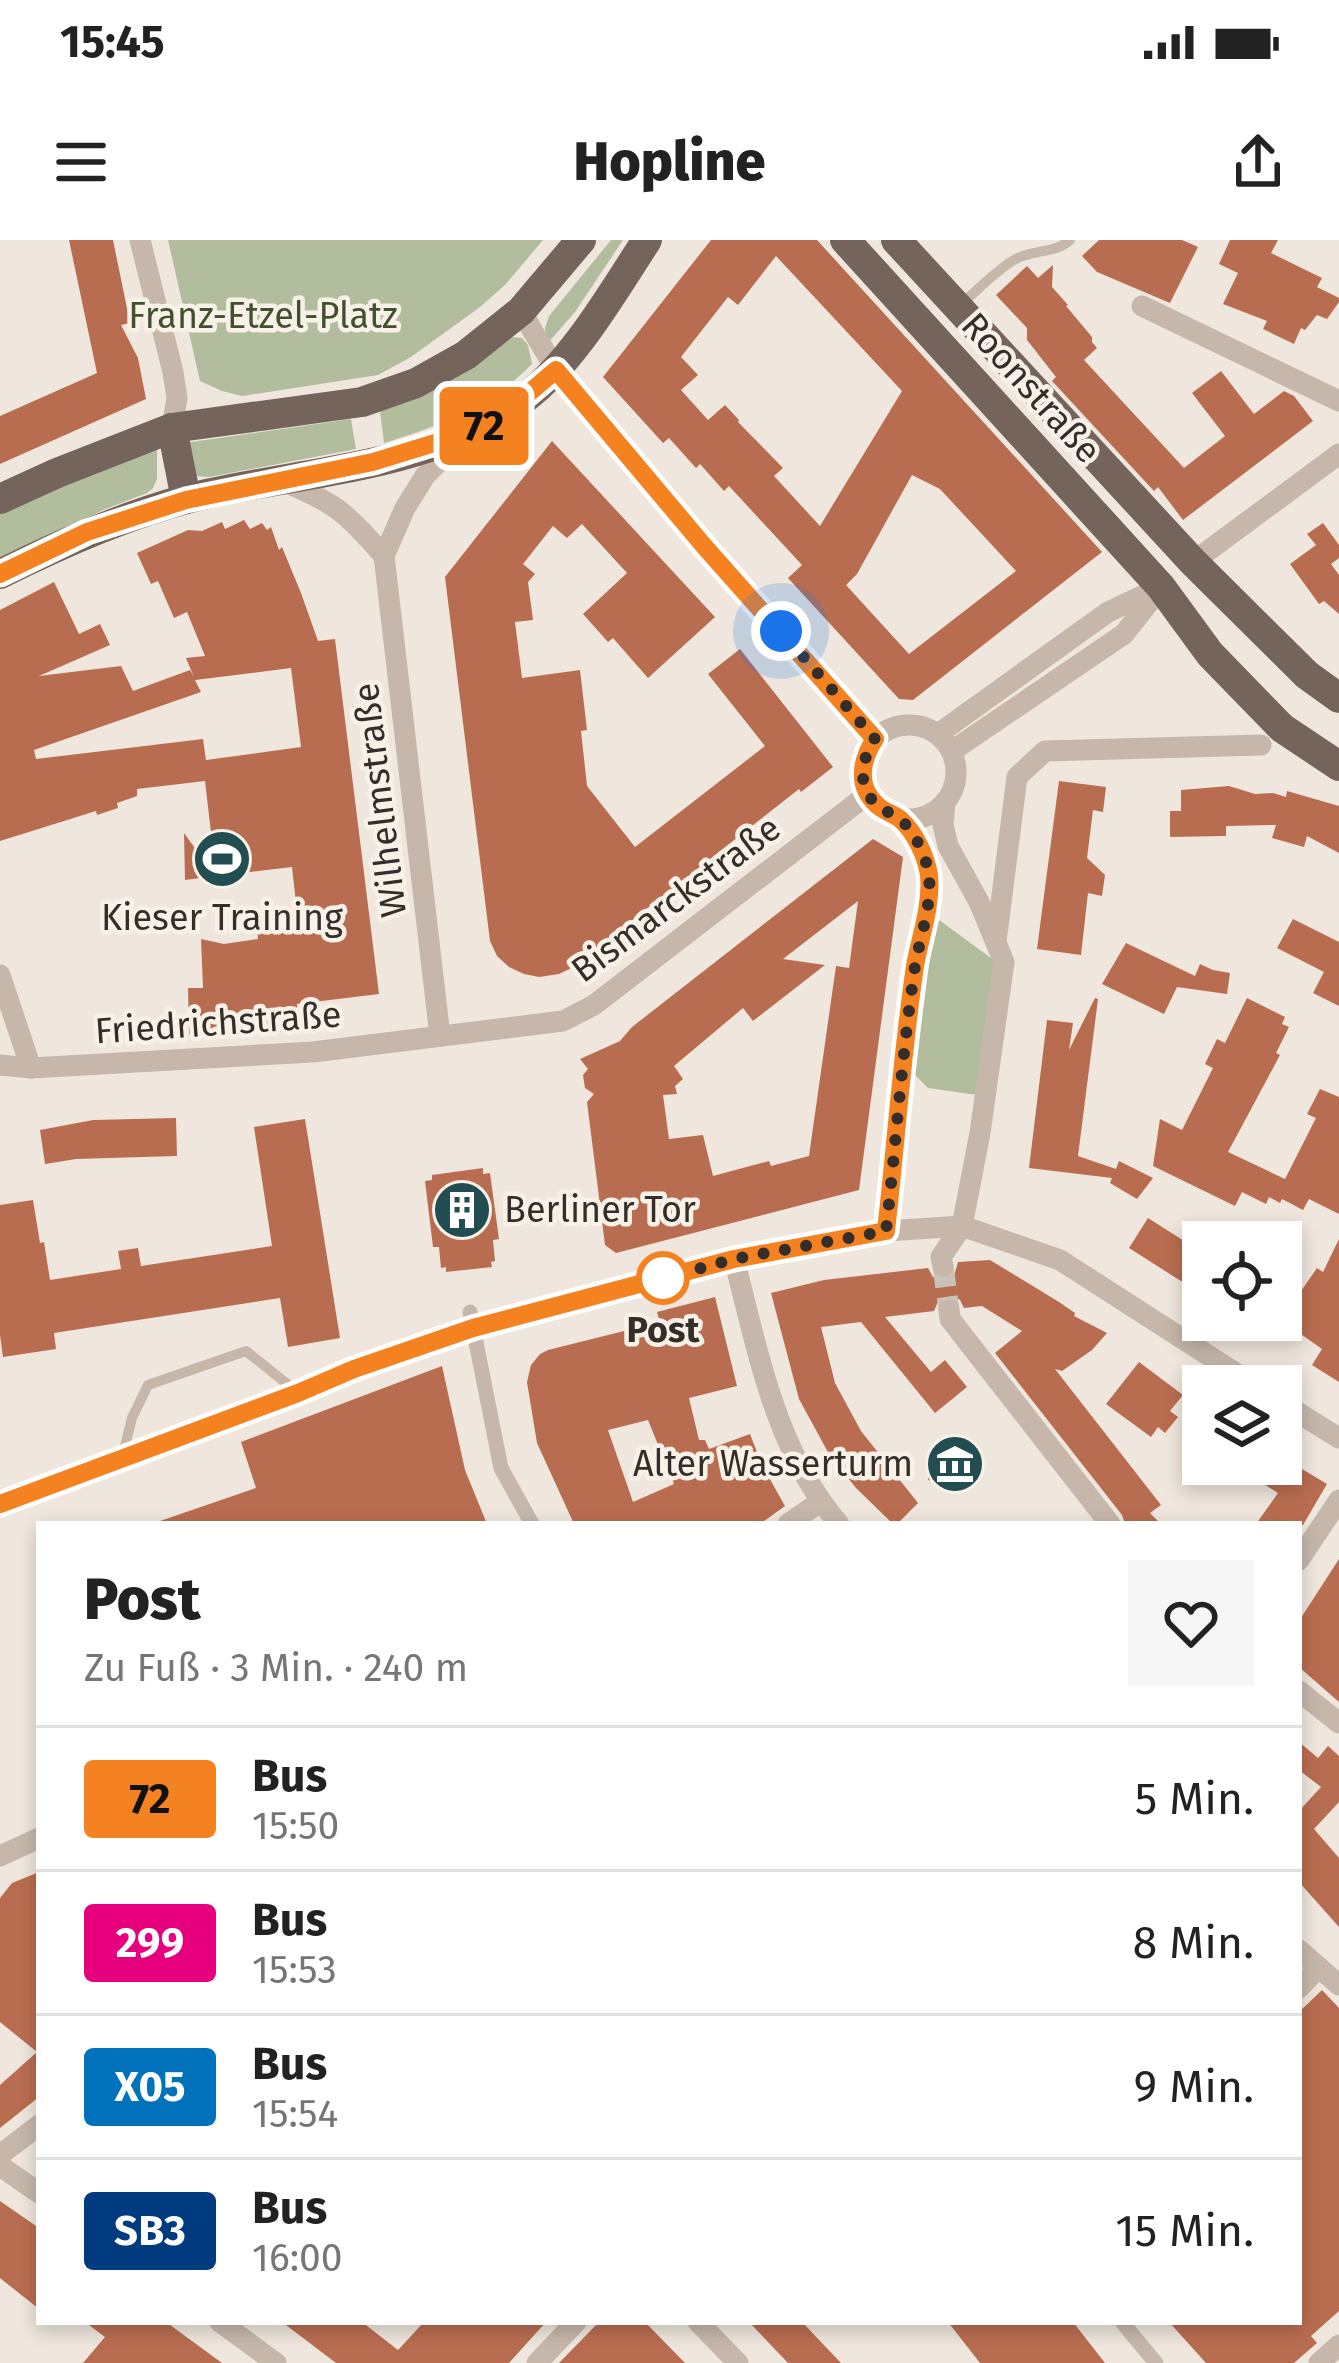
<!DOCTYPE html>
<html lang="de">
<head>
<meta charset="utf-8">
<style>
	:root { --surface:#fff; --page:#f6f6f6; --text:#222; --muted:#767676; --line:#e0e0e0 }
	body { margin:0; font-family:"Fira Sans",sans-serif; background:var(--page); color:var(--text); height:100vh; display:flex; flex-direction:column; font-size:45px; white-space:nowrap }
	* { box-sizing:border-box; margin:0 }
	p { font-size:39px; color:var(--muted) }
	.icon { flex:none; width:66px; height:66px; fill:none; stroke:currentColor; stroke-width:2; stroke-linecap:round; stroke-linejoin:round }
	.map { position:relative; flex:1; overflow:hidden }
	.panel { position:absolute; left:36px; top:1281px; width:1266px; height:804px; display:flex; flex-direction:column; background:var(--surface); border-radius:0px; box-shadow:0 6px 18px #0003 }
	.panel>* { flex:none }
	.badge { padding:0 24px; border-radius:9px; font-size:42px; line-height:78px }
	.fabs { position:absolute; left:1182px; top:981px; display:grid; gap:24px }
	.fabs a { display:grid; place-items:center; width:120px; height:120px; border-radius:0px; background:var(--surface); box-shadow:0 6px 18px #0003; font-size:60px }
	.you { position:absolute; width:60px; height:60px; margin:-30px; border:9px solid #fff; border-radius:50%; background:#1a73e8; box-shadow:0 0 0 18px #1a73e833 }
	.map>.badge { position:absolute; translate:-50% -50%; box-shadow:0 0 0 6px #fff }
	.round { display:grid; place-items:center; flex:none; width:126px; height:126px; border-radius:0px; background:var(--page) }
	.headline { display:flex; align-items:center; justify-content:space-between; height:204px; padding:0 48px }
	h1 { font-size:57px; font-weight:800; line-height:90px }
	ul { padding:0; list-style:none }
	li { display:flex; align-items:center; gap:36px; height:144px; padding:0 48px; border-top:3px solid var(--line) }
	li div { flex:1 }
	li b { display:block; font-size:45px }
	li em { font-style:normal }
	li .badge { min-width:132px; font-weight:700; text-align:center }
	.status { display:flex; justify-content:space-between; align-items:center; height:84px; padding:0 60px; background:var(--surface); direction:ltr }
	.status svg { height:33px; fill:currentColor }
	header { display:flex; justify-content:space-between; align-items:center; height:156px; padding:0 48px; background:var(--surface); font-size:54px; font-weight:800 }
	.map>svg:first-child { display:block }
</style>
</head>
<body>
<div class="status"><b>15:45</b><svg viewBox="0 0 49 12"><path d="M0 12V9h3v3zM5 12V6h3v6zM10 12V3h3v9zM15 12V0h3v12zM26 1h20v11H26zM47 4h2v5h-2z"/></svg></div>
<header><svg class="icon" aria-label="menu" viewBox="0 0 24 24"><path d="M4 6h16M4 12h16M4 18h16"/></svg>Hopline<svg class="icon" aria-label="share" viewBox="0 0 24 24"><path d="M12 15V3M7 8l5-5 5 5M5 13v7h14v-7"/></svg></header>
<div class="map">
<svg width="1339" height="2123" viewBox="0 0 1339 2123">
	<rect width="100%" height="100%" fill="#efe7dd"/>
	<g fill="#b2bd9e">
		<path d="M168 0H543L506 44 480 67 411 117 378 135 242 156 222 151 200 141Z"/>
		<path d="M611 0H623L575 72 547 104 545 88 549 76Z"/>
		<path d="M512 97 522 98 528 105 532 124C488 168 443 185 384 203L380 171Z"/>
		<path d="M351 179 356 209 209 237 193 236 184 203Z"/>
		<path d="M157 207V239L153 248 147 253 103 270 0 323V267Z"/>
		<path d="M935 677 995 721 977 855 928 848 915 835Z"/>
	</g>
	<g fill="#b96d50" fill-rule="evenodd">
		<path d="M69 0H113L130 83 121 85 138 118 146 159 0 224V176L97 133Z"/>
		<path d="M711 0H817L1102 312 913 460 899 459 788 338 802 325 729 246 724 251 700 224 696 228 669 198 663 203 603 137ZM776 16 902 151 820 286 774 236 783 228 738 182 739 180 725 165 708 180 681 150 698 135 681 117 728 57 738 65ZM912 235 940 249 1016 331 909 414 846 345 857 334Z"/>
		<path d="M1099 0H1182L1198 7 1170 63 1097 32 1082 16Z"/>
		<path d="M1230 0H1278L1271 13 1322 38 1317 47 1339 58V62L1327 79 1317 75 1305 90 1301 88 1294 104 1263 89 1267 81 1223 64 1238 33 1219 24Z"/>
		<path d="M1053 25 1052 47 1068 65 1066 66 1092 97V102L1097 108 1084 120 1184 228 1225 196 1192 153 1221 131 1254 174 1284 151 1294 156 1313 181 1183 280 1158 247 1154 251 1052 141 1056 137 1027 100V88L996 55 1027 26 1038 38Z"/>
		<path d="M552 201 715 377 648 438 613 398 608 402 583 374 627 333 582 284 567 298 553 286 523 324 535 334 528 342 533 380 515 382 522 438 580 430 587 490 581 491 587 546 635 607 765 506 708 434 740 409 833 527 801 552 799 549 588 715 590 719 559 734 539 737 524 734 509 727 497 716 490 701 445 337Z"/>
		<path d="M244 280 250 289 262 283 267 290 271 287 279 310 282 307 301 353 318 401 335 399 379 754 297 764 298 791 189 794 188 748H203L201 699 224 704 258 699 256 677 297 672 292 627 216 636 205 541 137 549V556L117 563 118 568 97 575 96 571 0 601V370L54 342 79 394 100 384 110 405 39 436 121 426 133 451 190 430 194 437 186 418 205 416 187 372 174 378 158 341 151 344 137 313 188 290 202 291 222 282 225 289ZM291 428 301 507 206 520 203 499 36 519 34 510 201 452 195 440Z"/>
		<path d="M1323 283 1339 305V318L1331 324 1339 335V374L1324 361 1319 364 1290 324 1316 305 1307 294Z"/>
		<path d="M1059 541 1106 547 1103 572 1093 570 1087 618 1105 635 1102 656 1088 653 1081 715 1037 709Z"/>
		<path d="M1229 546 1255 554 1273 553 1286 557 1287 551 1339 566V613L1307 596 1304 607 1272 598 1276 585 1226 586V596L1170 597V571H1181V550Z"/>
		<path d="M184 593 215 636 185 640Z"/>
		<path d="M873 599 903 617 859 950 616 1013 605 1005 587 862 594 854 585 848 583 835 588 829 580 819 620 801 632 787ZM858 661 849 728 836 726 809 916 771 926 769 921 713 936 703 895 669 899 663 855 677 854 675 846 683 839 674 826 743 768 753 781 825 725 783 719Z"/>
		<path d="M1293 679 1339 702V766L1313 753 1324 732 1277 708Z"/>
		<path d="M1126 703 1195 736 1200 724 1213 730 1230 733 1227 754 1177 747 1164 774 1102 744Z"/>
		<path d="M1095 758 1098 759 1078 916 1116 929 1119 921 1153 938 1137 959 1110 943 1112 938 1029 928 1047 780 1073 783 1069 810Z"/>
		<path d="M1247 758 1285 777 1282 784 1289 787 1276 813 1280 815 1228 912 1285 939 1316 878 1307 874 1320 849 1339 857V974L1309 959 1303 970 1282 959 1280 963 1269 957 1266 964 1242 952 1235 966 1153 926 1160 879 1182 890 1213 828 1205 824 1217 799 1225 803Z"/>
		<path d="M176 878 177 916 76 919 45 924 40 890 93 880Z"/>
		<path d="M305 879 340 1098 288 1107 280 1058 54 1093 56 1109 3 1117 0 1095V965L33 960 40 1003 44 1002 50 1040 121 1029 118 1011 138 1008 141 1026 272 1006 254 887Z"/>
		<path d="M483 928V934L490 933 499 999 493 1000 495 1021 491 1022 492 1027 446 1032V1027L441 1028 439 1007H433L425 941 432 940V935Z"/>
		<path d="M1148 978 1203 1013V1056L1188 1040 1184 1043 1129 1008Z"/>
		<path d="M1339 999V1142L1312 1125 1322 1109 1281 1080 1317 1028 1323 1032Z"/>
		<path d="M990 1020 1059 1062 1075 1073 1074 1076 1107 1093 1092 1110 1062 1131 1055 1129 1161 1265 1150 1273 1161 1284H1125L1122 1275 995 1113 1022 1091 982 1066 964 1068 960 1060 954 1056 939 1059 934 1071 885 1077 931 1132 945 1120 967 1147 935 1173 861 1082 821 1087 835 1143 861 1191 918 1263 897 1284H893L856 1248 829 1214 799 1159 771 1053 824 1040 928 1028 933 1037 945 1041 954 1036 958 1022Z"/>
		<path d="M715 1057 737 1146 689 1158 699 1200H705L709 1209 750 1194 762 1225 785 1266 760 1284H574L537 1203 527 1142 531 1125 540 1114 548 1110 660 1082 657 1072ZM648 1180 674 1244 633 1262 608 1190Z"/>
		<path d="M1139 1122 1183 1155 1170 1171 1178 1177 1165 1193 1158 1187 1151 1197 1106 1164Z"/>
		<path d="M442 1126 465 1230 487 1284H160V1281L256 1248 241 1202Z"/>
		<path d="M945 1196 968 1200 979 1211 981 1221 979 1231 966 1245 951 1247 928 1240 930 1215Z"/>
		<path d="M1232 1224H1284L1302 1229 1327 1244 1303 1285 1256 1284 1278 1253Z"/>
		<path d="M1339 1319V1462L1299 1427V1381Z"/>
		<path d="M1299 1502 1318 1518 1328 1506 1339 1516V1562L1314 1589 1339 1618V1687L1299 1642V1571L1321 1547 1299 1530Z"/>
		<path d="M39 1632V1857L0 1888V1845L37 1812 0 1782V1658L12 1643Z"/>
		<path d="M1322 1750 1339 1768V2071L1311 2096 1317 2103 1294 2123H1206L1169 2082H1299V1772Z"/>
		<path d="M0 1961 39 1988V2069L0 2038Z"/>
		<path d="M85 2082H166L222 2123H83L105 2097Z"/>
		<path d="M282 2082H362L398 2110 424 2082H546L509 2123H336Z"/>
		<path d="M599 2082H645L685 2123H559Z"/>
		<path d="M749 2082H802L841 2123H788Z"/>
		<path d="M948 2082H1073L1105 2123H980Z"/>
	</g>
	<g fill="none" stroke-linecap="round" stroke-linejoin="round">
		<path stroke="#cac2b9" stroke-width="21" stroke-dasharray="21 10" stroke-linecap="butt" d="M943 1026 949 1070"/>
		<g stroke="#c6b7aa" stroke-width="10">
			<path d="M960 65C977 51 995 31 1014 20 1032 9 1055 14 1070 0"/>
			<path d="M122 1218 132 1178 148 1145 246 1111 296 1151"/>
		</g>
		<g stroke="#c6b7aa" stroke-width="15">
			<path d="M470 1072 501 1228 532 1284"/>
			<path d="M1122 2082 1156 2123"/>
		</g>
		<g stroke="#c6b7aa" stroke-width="21">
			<path d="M140 0 173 132 177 158 172 188"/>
			<path d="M1142 66 1339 161"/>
			<path d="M521 71 556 130 572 151 704 306 875 499"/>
			<path d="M280 240C334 262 346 272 384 316"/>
			<path d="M1193 322 1339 214"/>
			<circle cx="909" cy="532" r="47"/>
			<path d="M938 494 1108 372 1161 347"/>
			<path d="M952 511 1124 394 1158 351"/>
			<path d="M996 702 1017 537 1045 511 1261 505"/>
			<path d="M0 735 31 828"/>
			<path d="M440 796 384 316 405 268 425 236 460 200"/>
			<path d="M0 825 31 828 313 812 563 781 594 765 868 554"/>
			<path d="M886 991 915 727 928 665 929 637 922 610 899 578"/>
			<path d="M734 1019C758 1111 775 1210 839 1284"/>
			<path d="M943 1026 941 1017 962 986 980 893 1004 722 979 662 948 606 943 585 945 562"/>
			<path d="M949 1070 950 1079 1110 1284"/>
			<path d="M1281 1162 1339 1198"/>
			<path d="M0 1264 298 1153 354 1129 473 1088 734 1019 886 991 962 986 1060 1020 1256 1146"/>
			<path d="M788 1284 820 1262"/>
			<path d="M1299 1320 1339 1260"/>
			<path d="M1299 1451 1339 1483"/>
			<path d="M0 1616 39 1598"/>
			<path d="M1299 1710 1339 1745"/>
			<path d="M1299 1748 1319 1727"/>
			<path d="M0 1915 39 1885"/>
			<path d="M0 1926 39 1953"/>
			<path d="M220 2082 276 2123"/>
			<path d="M698 2082 738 2123"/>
			<path d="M537 2123 576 2082"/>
			<path d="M1319 2123 1339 2105"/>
		</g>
		<g stroke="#75645b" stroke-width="30">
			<path d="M845 0 1161 347 1210 414 1282 488 1339 526"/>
			<path d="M896 0 1193 322 1307 435 1339 458"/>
			<path d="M172 188 186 259"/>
			<path d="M0 259 57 233 172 188 362 162 416 143 466 115 521 71 581 0"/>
			<path d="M0 334C60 304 121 277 186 259 299 230 429 231 525 158 573 122 614 50 647 0"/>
		</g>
	</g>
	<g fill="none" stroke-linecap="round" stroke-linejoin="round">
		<g stroke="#fff" stroke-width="27">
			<path id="line" d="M0 334 87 292 186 260 373 222 467 193 489 183 509 170 556 130 704 306 875 499C861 520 856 546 877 565 884 572 893 573 900 579 915 592 926 616 929 635 932 666 920 697 915 726 902 814 896 903 886 991L734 1019 473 1088 354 1129 298 1153 0 1264"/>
		</g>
		<use href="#line" stroke="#f58220" stroke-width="18"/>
		<path stroke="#342d29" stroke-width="12" stroke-dasharray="0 21.6" d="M663 1038 661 1039 734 1019 886 991C896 903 902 814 915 726 920 697 932 666 929 635 926 616 915 592 900 579 893 573 884 572 877 565 856 546 861 520 875 499L781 391"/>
	</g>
	<defs>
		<g id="stadium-disc" transform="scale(3)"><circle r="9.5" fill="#224d51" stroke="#f7f1e8"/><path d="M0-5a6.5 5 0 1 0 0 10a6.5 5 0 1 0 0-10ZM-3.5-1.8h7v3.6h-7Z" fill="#fff"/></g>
		<g id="building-disc" transform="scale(3)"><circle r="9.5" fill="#224d51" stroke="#f7f1e8"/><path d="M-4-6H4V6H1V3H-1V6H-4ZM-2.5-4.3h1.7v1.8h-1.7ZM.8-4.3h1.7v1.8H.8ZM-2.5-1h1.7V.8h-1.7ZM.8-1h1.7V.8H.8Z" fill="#fff"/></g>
		<g id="museum-disc" transform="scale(3)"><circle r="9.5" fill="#224d51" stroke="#f7f1e8"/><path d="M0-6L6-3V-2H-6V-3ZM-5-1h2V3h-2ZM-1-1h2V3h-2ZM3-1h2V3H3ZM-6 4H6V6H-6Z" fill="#fff"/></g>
	</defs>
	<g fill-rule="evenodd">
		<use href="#stadium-disc" x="222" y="619"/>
		<use href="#building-disc" x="462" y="970"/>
		<use href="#museum-disc" x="955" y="1224"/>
	</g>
	<circle fill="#fff" stroke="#f58220" stroke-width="6" cx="663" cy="1038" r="24"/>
	<g text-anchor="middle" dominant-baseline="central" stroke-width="9" stroke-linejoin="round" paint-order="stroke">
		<g font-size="36" fill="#43502f" stroke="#f7f1e8">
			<text x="263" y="76">Franz-Etzel-Platz</text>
		</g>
		<g font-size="36" fill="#342d29" stroke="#f7f1e8">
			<text transform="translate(1031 148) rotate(48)">Roonstraße</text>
			<text transform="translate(380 560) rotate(-97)">Wilhelmstraße</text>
			<text transform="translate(676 659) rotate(-37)">Bismarckstraße</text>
			<text transform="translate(218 783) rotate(-4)">Friedrichstraße</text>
		</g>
		<g font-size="36" fill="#342d29" stroke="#f7f1e8">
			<text x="222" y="678">Kieser Training</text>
			<text x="504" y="970" text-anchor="start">Berliner Tor</text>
			<text x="913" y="1224" text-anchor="end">Alter Wasserturm</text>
		</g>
		<g font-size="36" font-weight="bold" fill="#342d29" stroke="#f7f1e8">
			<text x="663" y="1090">Post</text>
		</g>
	</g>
</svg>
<div class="fabs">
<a><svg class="icon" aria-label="locate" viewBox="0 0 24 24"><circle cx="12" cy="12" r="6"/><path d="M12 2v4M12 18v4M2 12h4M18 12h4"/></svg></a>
<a><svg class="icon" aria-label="layers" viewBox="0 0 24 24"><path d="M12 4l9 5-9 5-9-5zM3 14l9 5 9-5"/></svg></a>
</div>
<div class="you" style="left:781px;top:391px"></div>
<b class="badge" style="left:484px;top:186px;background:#f58220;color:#111">72</b>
<section class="panel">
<div class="headline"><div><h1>Post</h1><p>Zu Fuß · 3 Min. · 240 m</p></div><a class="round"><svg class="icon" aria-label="heart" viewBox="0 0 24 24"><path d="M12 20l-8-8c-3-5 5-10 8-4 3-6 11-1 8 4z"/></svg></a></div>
<ul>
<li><span class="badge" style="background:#f58220;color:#111">72</span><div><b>Bus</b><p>15:50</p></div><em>5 Min.</em></li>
<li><span class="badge" style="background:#e6007e;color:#fff">299</span><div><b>Bus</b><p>15:53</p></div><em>8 Min.</em></li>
<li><span class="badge" style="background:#0072bc;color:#fff">X05</span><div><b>Bus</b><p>15:54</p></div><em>9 Min.</em></li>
<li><span class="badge" style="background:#003b80;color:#fff">SB3</span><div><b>Bus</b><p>16:00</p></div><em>15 Min.</em></li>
</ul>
</section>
</div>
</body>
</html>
